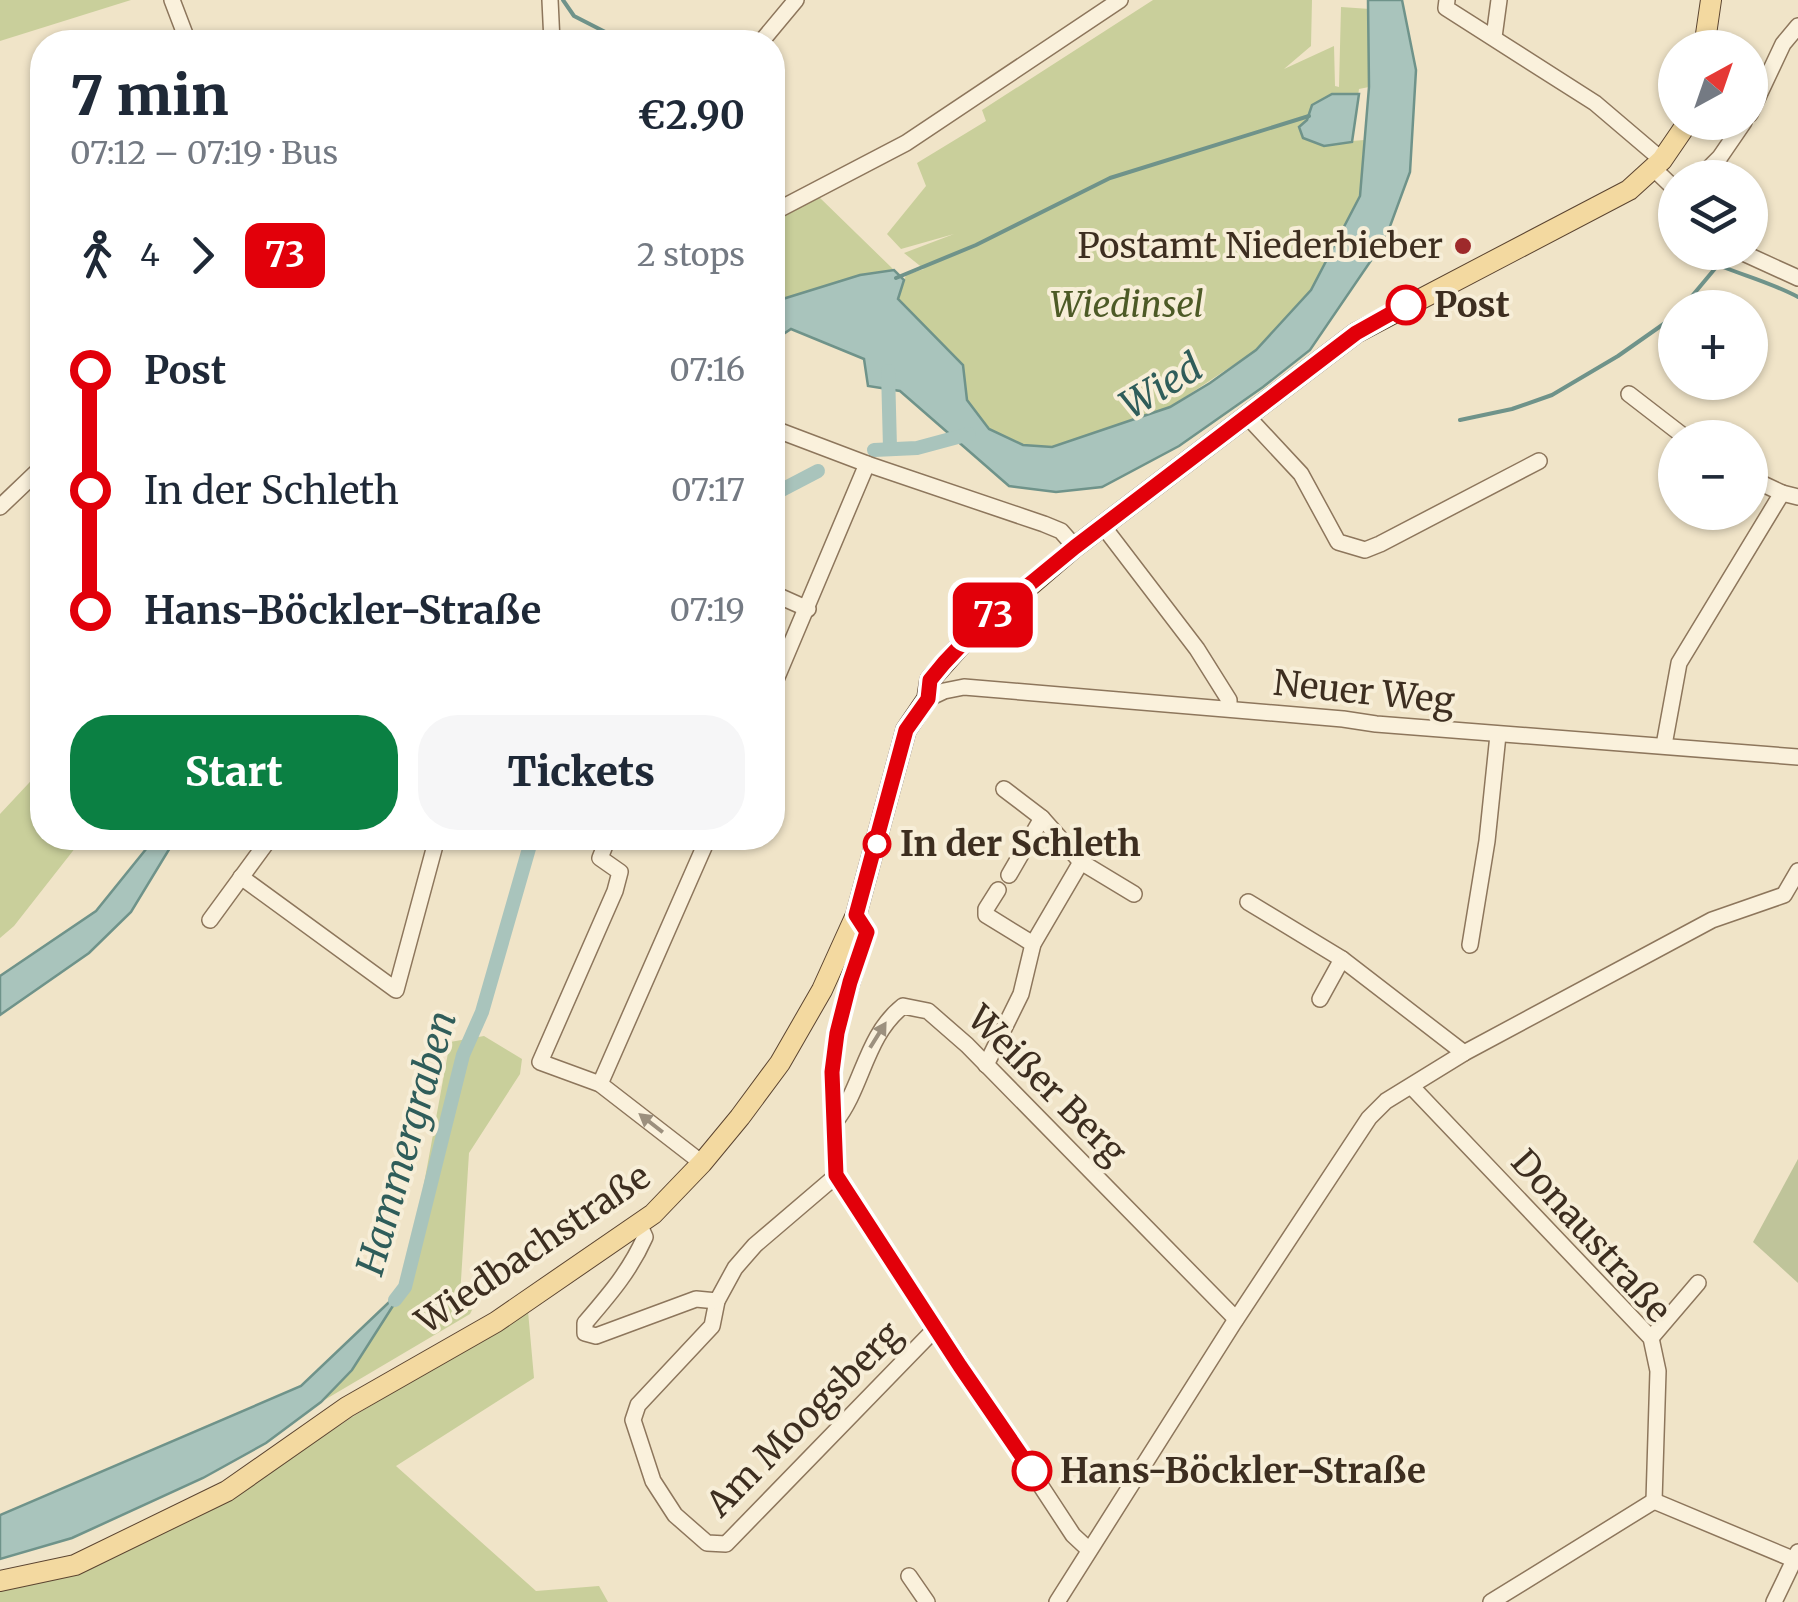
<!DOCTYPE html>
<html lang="en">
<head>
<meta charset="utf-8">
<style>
	:root { --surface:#fff; --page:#f6f6f7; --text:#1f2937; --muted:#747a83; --accent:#0b8043 }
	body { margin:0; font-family:Merriweather,serif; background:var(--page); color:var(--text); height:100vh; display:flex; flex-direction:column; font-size:38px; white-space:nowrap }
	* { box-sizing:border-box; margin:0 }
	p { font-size:32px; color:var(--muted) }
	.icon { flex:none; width:55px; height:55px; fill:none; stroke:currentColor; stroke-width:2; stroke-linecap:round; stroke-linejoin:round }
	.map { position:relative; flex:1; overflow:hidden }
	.drawer { position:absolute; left:30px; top:30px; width:755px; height:820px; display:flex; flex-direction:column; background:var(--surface); border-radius:40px; box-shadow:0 2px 8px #0004 }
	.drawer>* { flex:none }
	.badge { padding:0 20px; border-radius:15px; font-size:35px; line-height:65px }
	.needle { width:65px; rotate:40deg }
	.buttons { position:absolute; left:1658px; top:30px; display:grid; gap:20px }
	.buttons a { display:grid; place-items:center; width:110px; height:110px; border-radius:50%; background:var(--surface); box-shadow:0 2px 8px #0004; font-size:50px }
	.map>.badge { position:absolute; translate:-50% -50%; box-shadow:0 0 0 5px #fff }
	.legs { display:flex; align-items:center; gap:15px; height:110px; padding:0 40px; font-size:32px }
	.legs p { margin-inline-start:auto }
	.headline { display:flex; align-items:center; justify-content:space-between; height:170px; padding:0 40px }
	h1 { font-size:55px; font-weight:800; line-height:75px }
	.button { display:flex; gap:20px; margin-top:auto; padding:20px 40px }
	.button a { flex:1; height:115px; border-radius:40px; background:var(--accent); color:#fff; font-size:40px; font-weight:800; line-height:115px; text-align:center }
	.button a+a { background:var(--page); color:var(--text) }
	ul { padding:0 40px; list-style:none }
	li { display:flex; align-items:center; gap:35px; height:120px; font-size:38px }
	li i { display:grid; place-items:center; width:15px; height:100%; margin:0 12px; background:currentColor }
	li i::after { content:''; width:25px; height:25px; margin:-12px; border:8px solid; border-radius:50%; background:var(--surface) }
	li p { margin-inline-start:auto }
	li:first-child i { background:linear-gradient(#0000 50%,currentColor 0) }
	li:last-child i { background:linear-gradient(currentColor 50%,#0000 0) }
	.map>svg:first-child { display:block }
</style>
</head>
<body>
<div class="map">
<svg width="1798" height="1602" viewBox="0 0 1798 1602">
	<rect width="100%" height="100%" fill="#f0e4c8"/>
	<g fill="#c9cf9b">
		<path d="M0 0H131L0 41Z"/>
		<path d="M1153 0H1312L1311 46 1284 69 1334 46 1335 86 1339 87 1341 7 1370 9 1369 87 1359 89 1352 141 1364 140 1360 196 1311 290 1256 350 1170 407 1052 447 1023 445 989 429 967 400 963 365 897 298 906 275 924 269 904 253 954 234 901 249 887 234 926 186 917 163 986 121 982 110Z"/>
		<path d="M818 196 894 270 860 275 773 302V220Z"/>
		<path d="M42 769V838H83L14 926 0 938V814Z"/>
		<path d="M484 1036 522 1059 520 1074 469 1153 460 1296 474 1306 470 1314 321 1402 352 1370 405 1287 450 1042Z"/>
		<path d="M528 1311 534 1378 396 1466 536 1591 599 1586 608 1602H0V1589L232 1498 352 1417Z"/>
	</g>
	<path fill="#bfc49a" d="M1798 1159V1283L1753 1242Z"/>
	<g fill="#a9c4bc" stroke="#6f938a" stroke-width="2.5">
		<path d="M1368 0H1402L1416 70 1410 172 1385 240 1310 350 1263 387 1179 446 1102 487 1056 492 1009 486 900 391 868 386 864 359 791 329 773 341V302L860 275 894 270 904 280 898 299 963 365 967 400 989 429 1023 445 1052 447 1170 407 1210 383 1256 350 1311 290 1360 196 1369 87Z"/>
		<path d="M1332 94H1359L1352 142 1324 146 1303 138 1299 127 1307 120 1312 105Z"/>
		<path d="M155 838H176L131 912 89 953 0 1015V976L96 911Z"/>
		<path d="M405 1287 352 1370 321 1402 266 1443 203 1478 72 1538 0 1559V1515L301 1386Z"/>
	</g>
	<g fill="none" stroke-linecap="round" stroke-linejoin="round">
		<g stroke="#6f938a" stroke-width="4">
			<path d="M563 0 574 16 615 37"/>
			<path d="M896 278 976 245 1110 178 1309 116"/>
			<path d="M1682 308 1718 265C1745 276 1772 283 1798 297"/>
			<path d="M1460 420 1512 409 1552 395 1618 356 1675 316"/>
		</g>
		<g stroke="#a9c4bc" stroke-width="14">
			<path d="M888 371 890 448"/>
			<path d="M874 450 917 448 969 434"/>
			<path d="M772 495 818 471"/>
			<path d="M395 1300 405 1287 463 1055 482 1012 532 838"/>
		</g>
		<g stroke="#8d765c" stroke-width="18">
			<g id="minor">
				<path d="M172 0 188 42"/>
				<path d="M550 0 552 42"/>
				<path d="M1447 0 1446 8 1595 103 1662 160"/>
				<path d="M1494 37 1499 0"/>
				<path d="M761 42 796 0"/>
				<path d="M1750 114 1783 44 1798 26"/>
				<path d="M1654 169 1675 189"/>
				<path d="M1699 178 1720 157 1744 122"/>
				<path d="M772 213 906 143 1120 0"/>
				<path d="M1741 252 1798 278"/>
				<path d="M1629 394 1686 438"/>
				<path d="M1246 415 1301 474 1338 542 1365 550 1380 544 1539 461"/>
				<path d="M772 428 867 464 1044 524 1061 531 1075 547"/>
				<path d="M1750 478 1782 493"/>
				<path d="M0 507 42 467"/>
				<path d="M1103 526 1197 649 1229 700V708"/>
				<path d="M772 593 808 609"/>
				<path d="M772 689 867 464"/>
				<path d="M927 699 944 691 964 687 1343 719 1376 724 1798 757"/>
				<path d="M1664 745 1679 663 1782 493 1798 497"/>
				<path d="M1004 789 1042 818 1081 862 1134 894"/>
				<path d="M608 838 600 858 620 872 615 891 540 1062 600 1084 702 1163"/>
				<path d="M1009 875 1042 818"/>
				<path d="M241 877 396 990 437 838"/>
				<path d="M998 890 986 909V915L1033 944"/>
				<path d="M1248 902 1342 959 1464 1053"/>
				<path d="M856 915 867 931 837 1033 832 1071 837 1175 1073 1535 1088 1549"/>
				<path d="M210 920 270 838"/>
				<path d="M1470 945 1487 841 1498 735"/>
				<path d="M1320 999 1342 959"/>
				<path d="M986 1065 1021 994 1033 944 1081 862"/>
				<path d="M600 1084 708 838"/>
				<path d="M1412 1087 1651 1338 1658 1371 1654 1501"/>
				<path d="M835 1122C863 1087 865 1036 903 1006L928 1011 967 1045 1236 1319"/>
				<path d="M837 1175 755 1245 735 1268 717 1301 712 1326 638 1405 633 1420 653 1481 675 1515 707 1543 726 1544 936 1328"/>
				<path d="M639 1224 645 1237C630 1271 609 1295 585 1323V1333L596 1336 696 1299 717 1301"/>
				<path d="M1651 1338 1698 1283"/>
				<path d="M1654 1501 1795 1560"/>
				<path d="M909 1576 927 1602"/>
				<path d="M1057 1602 1233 1324 1369 1118 1386 1101 1464 1053 1712 920 1784 895 1798 871"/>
				<path d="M1491 1602 1654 1501"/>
				<path d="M1774 1602 1798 1552"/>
			</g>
		</g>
		<g stroke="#5b4430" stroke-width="22">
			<g id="major">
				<path d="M1704 48 1711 0"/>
				<path d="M0 1581 75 1565 227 1491 347 1407 496 1322 653 1214 702 1163 740 1117 780 1063 822 990 856 915 906 730 927 699 930 680 961 645 1075 547 1356 333 1629 190 1662 160 1688 122"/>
			</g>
		</g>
		<use href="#minor" stroke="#faf1dc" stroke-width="15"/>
		<use href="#major" stroke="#f3d9a0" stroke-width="20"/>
	</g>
	<defs><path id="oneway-solid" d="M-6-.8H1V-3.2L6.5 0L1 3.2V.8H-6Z" transform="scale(2.5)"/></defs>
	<g fill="#9c907e">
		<use href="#oneway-solid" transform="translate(878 1035) rotate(-58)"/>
		<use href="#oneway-solid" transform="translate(651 1123) rotate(-142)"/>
	</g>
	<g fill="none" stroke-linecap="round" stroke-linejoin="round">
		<g stroke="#fff" stroke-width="22">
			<path id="line-1" d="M1032 1471 960 1366 836 1175 832 1072 837 1033 850 982 867 932 856 915 906 730 928 699 930 680 944 663 980 625 1075 547 1356 333 1406 305"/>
		</g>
		<use href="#line-1" stroke="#e2000a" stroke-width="15"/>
	</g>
	<circle fill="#9e2a2b" stroke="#f7eed8" stroke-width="4" cx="1463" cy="246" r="10"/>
	<g fill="#fff" stroke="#e2000a" stroke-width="5">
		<circle cx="1406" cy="305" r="18"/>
		<circle cx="877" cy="844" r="12"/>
		<circle cx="1032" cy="1471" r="18"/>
	</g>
	<g text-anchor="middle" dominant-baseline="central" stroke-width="8" stroke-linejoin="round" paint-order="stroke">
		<g font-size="35" fill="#3d2e20" stroke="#f7eed8" text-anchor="end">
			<text x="1443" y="246">Postamt Niederbieber</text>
		</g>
		<g font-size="35" font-style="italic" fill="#4d5a26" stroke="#f7eed8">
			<text x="1127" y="305">Wiedinsel</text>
		</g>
		<g font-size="35" font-weight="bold" fill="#3d2e20" stroke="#f7eed8" text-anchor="start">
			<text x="1434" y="305">Post</text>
			<text x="900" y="844">In der Schleth</text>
			<text x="1060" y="1471">Hans-Böckler-Straße</text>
		</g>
		<g font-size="35" fill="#3d2e20" stroke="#f7eed8">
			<text transform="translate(1364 692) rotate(6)">Neuer Weg</text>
			<text transform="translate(1047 1085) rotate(45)">Weißer Berg</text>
			<text transform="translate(1591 1236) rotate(48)">Donaustraße</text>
			<text transform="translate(533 1249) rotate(-34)">Wiedbachstraße</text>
			<text transform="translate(804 1419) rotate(-45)">Am Moogsberg</text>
		</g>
		<g font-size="38" font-style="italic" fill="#2f5d5a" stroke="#f7eed8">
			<text transform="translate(1161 386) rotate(-31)">Wied</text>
			<text transform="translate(406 1143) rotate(-74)">Hammergraben</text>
		</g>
	</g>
</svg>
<div class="buttons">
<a><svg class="needle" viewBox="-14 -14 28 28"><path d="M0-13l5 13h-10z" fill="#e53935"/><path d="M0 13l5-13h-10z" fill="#747a83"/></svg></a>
<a><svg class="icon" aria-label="layers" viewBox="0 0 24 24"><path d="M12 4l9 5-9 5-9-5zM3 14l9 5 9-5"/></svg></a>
<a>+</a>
<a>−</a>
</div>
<b class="badge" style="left:993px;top:615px;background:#e2000a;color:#fff">73</b>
<section class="drawer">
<div class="headline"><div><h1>7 min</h1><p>07:12 – 07:19 · Bus</p></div><b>€2.90</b></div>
<div class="legs"><svg class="icon" aria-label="walk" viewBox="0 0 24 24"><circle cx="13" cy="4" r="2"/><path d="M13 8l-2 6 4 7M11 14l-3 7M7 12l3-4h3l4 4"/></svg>4<svg class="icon" aria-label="forward" viewBox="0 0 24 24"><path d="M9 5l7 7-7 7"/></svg><b class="badge" style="background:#e2000a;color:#fff">73</b><p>2 stops</p></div>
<ul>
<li><i style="color:#e2000a"></i><b>Post</b><p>07:16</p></li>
<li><i style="color:#e2000a"></i><span>In der Schleth</span><p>07:17</p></li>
<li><i style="color:#e2000a"></i><b>Hans-Böckler-Straße</b><p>07:19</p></li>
</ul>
<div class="button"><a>Start</a><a>Tickets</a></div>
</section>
</div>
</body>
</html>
